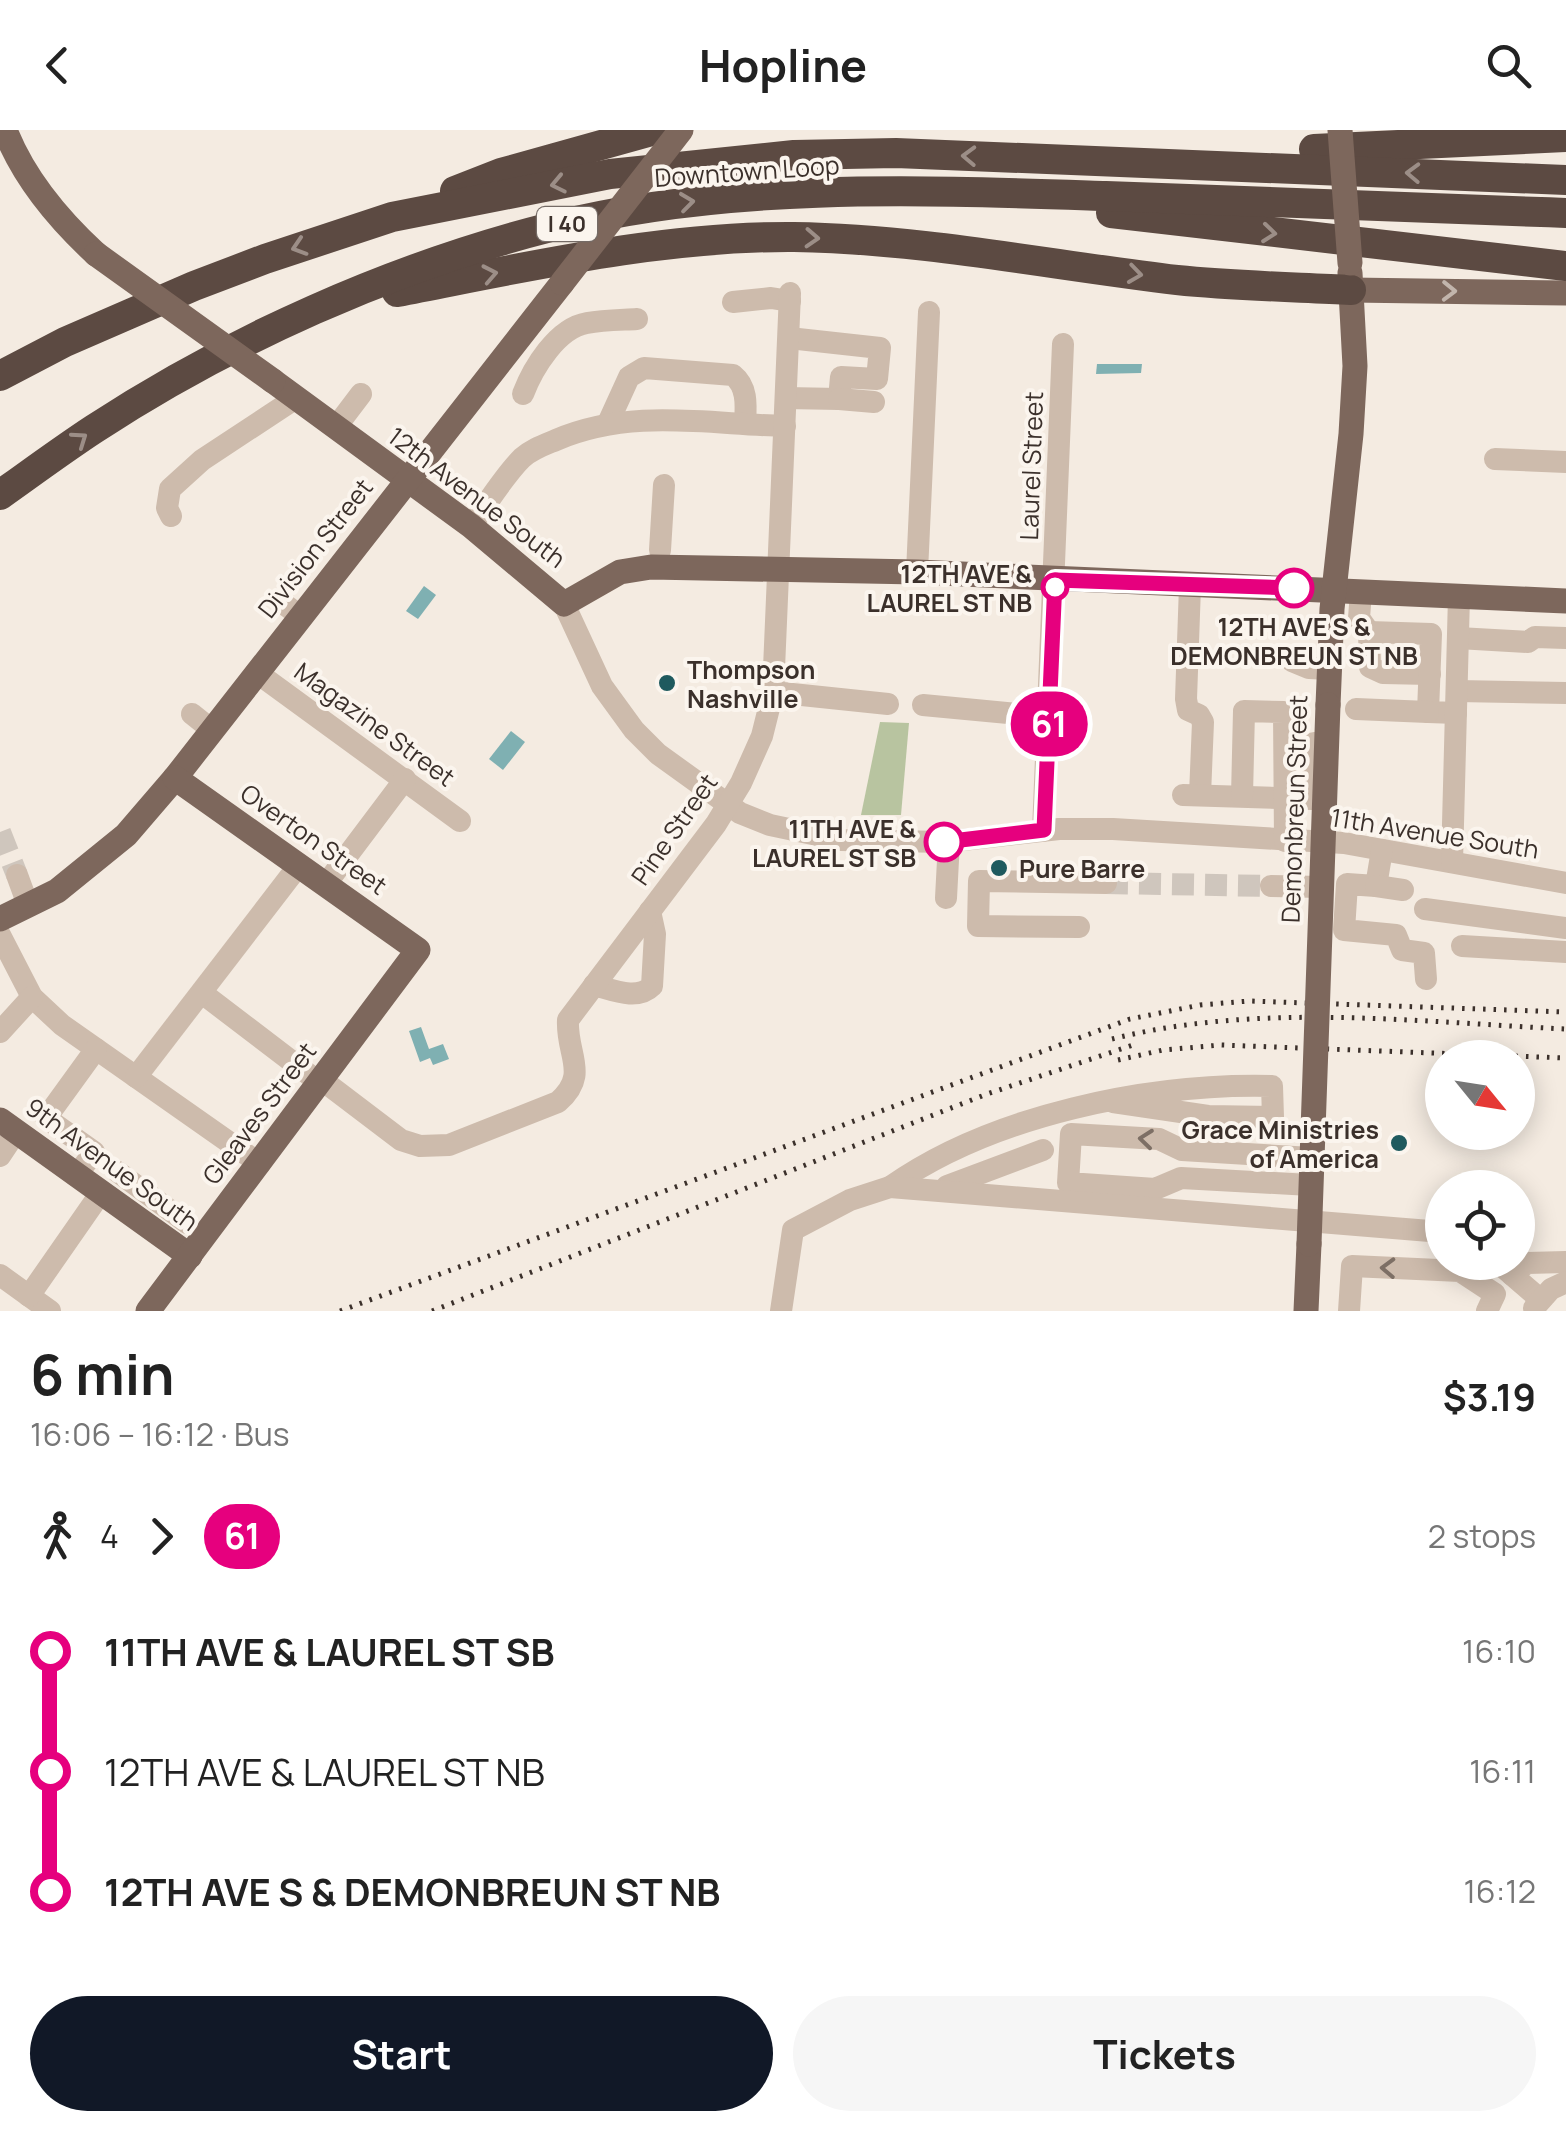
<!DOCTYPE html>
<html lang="en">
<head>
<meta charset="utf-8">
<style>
	:root { --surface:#fff; --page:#f6f6f6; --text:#222; --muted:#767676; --accent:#111827 }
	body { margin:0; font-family:Manrope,sans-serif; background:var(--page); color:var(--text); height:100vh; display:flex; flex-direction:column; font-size:38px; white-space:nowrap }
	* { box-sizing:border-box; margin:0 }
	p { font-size:32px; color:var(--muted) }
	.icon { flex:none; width:55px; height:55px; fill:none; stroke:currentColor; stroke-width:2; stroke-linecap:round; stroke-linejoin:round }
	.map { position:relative; height:1181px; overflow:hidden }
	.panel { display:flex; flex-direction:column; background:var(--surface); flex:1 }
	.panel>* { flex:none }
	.badge { padding:0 20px; border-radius:32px; font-size:35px; line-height:65px }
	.needle { width:65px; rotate:120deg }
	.buttons { position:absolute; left:1425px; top:910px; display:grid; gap:20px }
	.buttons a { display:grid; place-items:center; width:110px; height:110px; border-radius:50%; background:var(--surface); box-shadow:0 5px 25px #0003; font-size:50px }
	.map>.badge { position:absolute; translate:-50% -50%; box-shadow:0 0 0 5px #fff }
	.legs { display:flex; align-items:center; gap:15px; height:110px; padding:0 30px; font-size:32px }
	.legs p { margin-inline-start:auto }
	.head { display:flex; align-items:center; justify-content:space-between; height:170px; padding:0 30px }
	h1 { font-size:55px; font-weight:700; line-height:75px }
	.primary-button { display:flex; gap:20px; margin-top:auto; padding:20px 30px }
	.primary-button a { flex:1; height:115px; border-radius:60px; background:var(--accent); color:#fff; font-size:40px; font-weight:700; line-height:115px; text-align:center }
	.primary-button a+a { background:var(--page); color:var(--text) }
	ul { padding:0 30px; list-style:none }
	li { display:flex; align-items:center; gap:35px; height:120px; font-size:38px }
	li i { display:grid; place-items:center; width:15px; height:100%; margin:0 12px; background:currentColor }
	li i::after { content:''; width:25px; height:25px; margin:-12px; border:8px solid; border-radius:50%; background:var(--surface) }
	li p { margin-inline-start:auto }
	li:first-child i { background:linear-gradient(#0000 50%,currentColor 0) }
	li:last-child i { background:linear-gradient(currentColor 50%,#0000 0) }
	header { display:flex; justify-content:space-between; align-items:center; height:130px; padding:0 30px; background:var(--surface); font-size:45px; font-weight:700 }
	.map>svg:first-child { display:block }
</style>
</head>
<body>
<header><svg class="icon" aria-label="back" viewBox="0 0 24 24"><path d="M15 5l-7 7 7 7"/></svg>Hopline<svg class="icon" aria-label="search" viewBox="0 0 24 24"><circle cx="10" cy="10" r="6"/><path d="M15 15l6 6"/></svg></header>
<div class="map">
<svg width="1566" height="1181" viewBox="0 0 1566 1181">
	<rect width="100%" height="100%" fill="#f4ebe1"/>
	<path fill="#b8c4a0" d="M880 592 909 593 901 685H861Z"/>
	<g fill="#7fb0b2">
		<path d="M1097 234H1142L1141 243 1096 244Z"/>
		<path d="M424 456 436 465 418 489 406 481Z"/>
		<path d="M511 601 525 612 503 640 489 629Z"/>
		<path d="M421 897 429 919 443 914 449 929 433 935 430 928 420 932 409 901Z"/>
	</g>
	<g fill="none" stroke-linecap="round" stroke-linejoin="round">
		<g stroke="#cfc6bd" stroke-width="22" stroke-dasharray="22 11" stroke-linecap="butt">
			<path d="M0 702 17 745"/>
			<path d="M1106 753 1271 756"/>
		</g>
		<g stroke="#cdbbac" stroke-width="22">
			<path d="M733 172 771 168 790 171"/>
			<path d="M523 264C533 238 557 198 587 193 603 190 620 190 637 189"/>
			<path d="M786 268 839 269 841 247 877 249 880 218 789 208"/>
			<path d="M839 269 874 272"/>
			<path d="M608 293 629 247 644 238 733 245C748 257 746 276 745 294"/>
			<path d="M336 297 361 264"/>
			<path d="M1495 329 1566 332"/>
			<path d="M171 386 167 378 170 359 202 330 296 268"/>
			<path d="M471 396C487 374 503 347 522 328 532 319 544 315 556 310 631 278 706 294 785 296"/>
			<path d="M660 420 664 355"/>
			<path d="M917 442 929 182"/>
			<path d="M1190 456 1186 569 1188 580 1199 585 1203 592 1200 665"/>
			<path d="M1361 462 1359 488 1369 502 1370 537 1383 543 1430 544"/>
			<path d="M280 471 300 486"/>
			<path d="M564 474 602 556 634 600 658 624 740 683 770 695 841 710 945 712 1059 699H1113L1344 713 1566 753"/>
			<path d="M1369 502 1431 504 1428 582 1456 583"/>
			<path d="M1458 508 1528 512 1535 507 1566 508"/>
			<path d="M1292 531 1309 538 1329 539"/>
			<path d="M256 542 460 691"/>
			<path d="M1457 561 1566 563"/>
			<path d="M773 562 888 574"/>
			<path d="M923 575 1049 587"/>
			<path d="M1356 579 1428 582"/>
			<path d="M192 584 212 600"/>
			<path d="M1183 665 1312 669 1314 613"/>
			<path d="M1242 666 1244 581 1284 582 1285 711"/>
			<path d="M1043 701 1063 214"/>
			<path d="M1382 720 1376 756 1347 754 1344 800 1396 805 1402 820 1424 823 1426 849"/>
			<path d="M1452 732 1459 466"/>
			<path d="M17 745 28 775"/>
			<path d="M326 754 405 649"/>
			<path d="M1271 756 1322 757"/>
			<path d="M1376 756 1403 760"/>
			<path d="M946 768 949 711"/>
			<path d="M1425 779 1566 798"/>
			<path d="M1079 797 978 796 979 751 1106 753"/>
			<path d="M0 805 32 867 62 895 260 1034"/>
			<path d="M1462 816 1566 822"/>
			<path d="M594 855C613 860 637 871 652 856L655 804 650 781"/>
			<path d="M202 863 320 953"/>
			<path d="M0 902 32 867"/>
			<path d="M136 947 299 735"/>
			<path d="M322 950 401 1010 420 1016 449 1015 558 972C590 944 566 925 568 890L716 694 741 653 762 606 773 562 790 163"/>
			<path d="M0 1026 16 1002"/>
			<path d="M118 1042 187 1093"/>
			<path d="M76 1046 94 1022 46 988 96 919"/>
			<path d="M1310 1055 1181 1048 1155 1059 1068 1053 1071 1004 1159 1009 1182 1020 1311 1028"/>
			<path d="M947 1056 1043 1020"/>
			<path d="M890 1057C992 985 1149 953 1272 956L1273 987 1208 986 1113 972"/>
			<path d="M1497 1132 1540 1169"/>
			<path d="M0 1145 50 1181"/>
			<path d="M1512 1145 1527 1133 1566 1132"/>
			<path d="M29 1166 100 1064"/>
			<path d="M1534 1178 1551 1159 1566 1152"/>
			<path d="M781 1181 793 1100 850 1070 890 1057 1442 1102"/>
			<path d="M1349 1181 1352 1136 1460 1141 1495 1164 1487 1181"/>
		</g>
		<g stroke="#7d675c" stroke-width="25">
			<path d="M5 0C24 49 58 89 96 124"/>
			<path d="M1351 160 1566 163"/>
			<path d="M273 251 471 396 564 474 620 442 651 437 917 442 1566 471"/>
			<path d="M1328 575 1332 479 1351 304 1355 236 1350 143"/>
			<path d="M0 789 57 761 126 705 175 648 562 153"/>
			<path d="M0 990 190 1126"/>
			<path d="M148 1181 418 820 175 648"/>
			<path d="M1306 1181 1309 1114"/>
		</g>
		<g stroke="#5c4a42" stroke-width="30">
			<path d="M1314 19 1566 7"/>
			<path d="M455 61 501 43 655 0"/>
			<path d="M1111 83 1566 136"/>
			<path d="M397 162C527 137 661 106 794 107 923 109 1050 135 1177 150 1235 156 1294 157 1351 160"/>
			<path d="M0 246 65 212 194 156 265 129 392 87 610 44 794 25 896 23 1566 50"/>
			<path d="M0 365C31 343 62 320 94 299 230 210 393 137 551 97 730 52 922 60 1106 66 1260 72 1413 77 1566 83"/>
		</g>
		<g stroke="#3b302b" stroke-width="5" stroke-dasharray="2.5 8" stroke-linecap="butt">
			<path d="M1112 909C1259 872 1416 892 1566 899"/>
			<path d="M1118 930 1163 920 1221 915 1566 928"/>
			<path d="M340 1181 1130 889 1200 875 1249 871 1566 882"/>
			<path d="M432 1181 987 964 1133 915"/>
		</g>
		<g stroke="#7d675c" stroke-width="25">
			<path d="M1340 0 1350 133"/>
			<path d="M96 124 273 251"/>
			<path d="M562 153 681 0"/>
			<path d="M1309 1114 1328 575"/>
		</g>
	</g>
	<defs><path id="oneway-chevron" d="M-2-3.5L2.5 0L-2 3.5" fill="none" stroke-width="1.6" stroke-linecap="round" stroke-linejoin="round" transform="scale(2.5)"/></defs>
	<g stroke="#9c8e87">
		<use href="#oneway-chevron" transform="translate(969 26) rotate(-178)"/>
		<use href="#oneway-chevron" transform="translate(1413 43) rotate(-178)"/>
		<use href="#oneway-chevron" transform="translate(558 54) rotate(168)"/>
		<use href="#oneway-chevron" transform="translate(687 72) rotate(-7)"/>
		<use href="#oneway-chevron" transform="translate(1269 103) rotate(6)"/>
		<use href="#oneway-chevron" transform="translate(812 108) rotate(3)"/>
		<use href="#oneway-chevron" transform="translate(299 117) rotate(162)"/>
		<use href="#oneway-chevron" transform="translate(490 144) rotate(-11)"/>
		<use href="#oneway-chevron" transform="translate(1135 144) rotate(8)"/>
		<use href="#oneway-chevron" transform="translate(80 309) rotate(-35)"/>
	</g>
	<use stroke="#c2b5ac" href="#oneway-chevron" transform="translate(1449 161) rotate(1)"/>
	<g stroke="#7d6f65">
		<use href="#oneway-chevron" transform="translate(1146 1009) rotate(-174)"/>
		<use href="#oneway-chevron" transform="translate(1388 1138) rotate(-178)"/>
	</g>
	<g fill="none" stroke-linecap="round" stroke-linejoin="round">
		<g stroke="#fff" stroke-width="22">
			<path id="line-1" d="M944 712 1044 700 1055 450 1294 458"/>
		</g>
		<use href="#line-1" stroke="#e6007e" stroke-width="15"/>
	</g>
	<g fill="#fff" stroke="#e6007e" stroke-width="5">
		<circle cx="1055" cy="457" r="12"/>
		<circle cx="1294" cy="458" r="18"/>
		<circle cx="944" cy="712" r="18"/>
	</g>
	<g fill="#1f5a5e" stroke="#fbf5ee" stroke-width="4">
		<circle cx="667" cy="553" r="10"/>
		<circle cx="999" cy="738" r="10"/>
		<circle cx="1399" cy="1013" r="10"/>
	</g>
	<g text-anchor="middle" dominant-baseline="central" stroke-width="8" stroke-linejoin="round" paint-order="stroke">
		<rect fill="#fbf5ee" stroke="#756b66" stroke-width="2.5" x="537" y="77" width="60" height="34" rx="8"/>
		<g font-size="22" font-weight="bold" fill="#3b302b">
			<text x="567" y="94">I 40</text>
		</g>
		<g font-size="25" fill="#3b302b" stroke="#fbf5ee">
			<text transform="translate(747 41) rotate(-4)">Downtown Loop</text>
			<text transform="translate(1031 336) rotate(-88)">Laurel Street</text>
			<text transform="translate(477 367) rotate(37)">12th Avenue South</text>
			<text transform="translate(315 418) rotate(-52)">Division Street</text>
			<text transform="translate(375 594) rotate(36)">Magazine Street</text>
			<text transform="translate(1294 679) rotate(-88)">Demonbreun Street</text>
			<text transform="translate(674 699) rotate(-55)">Pine Street</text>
			<text transform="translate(1435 703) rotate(9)">11th Avenue South</text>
			<text transform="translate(314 709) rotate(35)">Overton Street</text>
			<text transform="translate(259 983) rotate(-53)">Gleaves Street</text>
			<text transform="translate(112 1034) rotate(36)">9th Avenue South</text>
		</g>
		<g font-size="25" font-weight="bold" fill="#3b302b" stroke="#fbf5ee" text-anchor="end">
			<text x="1032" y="443">12TH AVE &amp;<tspan x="1032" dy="29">LAUREL ST NB</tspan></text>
			<text x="1294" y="496" text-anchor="middle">12TH AVE S &amp;<tspan x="1294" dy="29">DEMONBREUN ST NB</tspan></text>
			<text x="916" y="698">11TH AVE &amp;<tspan x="916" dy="29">LAUREL ST SB</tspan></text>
		</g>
		<g font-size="25" font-weight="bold" fill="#3b302b" stroke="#fbf5ee" text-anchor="start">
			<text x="687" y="539">Thompson<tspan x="687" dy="29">Nashville</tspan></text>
			<text x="1019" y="738">Pure Barre</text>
			<text x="1379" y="999" text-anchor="end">Grace Ministries<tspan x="1379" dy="29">of America</tspan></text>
		</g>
	</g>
</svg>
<div class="buttons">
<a><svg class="needle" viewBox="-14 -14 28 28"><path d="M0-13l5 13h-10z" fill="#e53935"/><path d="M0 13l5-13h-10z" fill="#767676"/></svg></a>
<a><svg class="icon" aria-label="locate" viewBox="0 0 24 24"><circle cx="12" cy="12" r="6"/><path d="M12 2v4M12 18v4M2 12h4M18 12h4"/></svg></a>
</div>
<b class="badge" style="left:1049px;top:594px;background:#e6007e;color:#fff">61</b>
</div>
<section class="panel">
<div class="head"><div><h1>6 min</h1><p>16:06 – 16:12 · Bus</p></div><b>$3.19</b></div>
<div class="legs"><svg class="icon" aria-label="walk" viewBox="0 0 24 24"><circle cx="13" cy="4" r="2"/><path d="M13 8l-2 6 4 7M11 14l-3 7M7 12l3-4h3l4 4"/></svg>4<svg class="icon" aria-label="forward" viewBox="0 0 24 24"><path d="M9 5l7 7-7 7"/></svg><b class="badge" style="background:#e6007e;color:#fff">61</b><p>2 stops</p></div>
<ul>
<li><i style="color:#e6007e"></i><b>11TH AVE &amp; LAUREL ST SB</b><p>16:10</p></li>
<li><i style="color:#e6007e"></i><span>12TH AVE &amp; LAUREL ST NB</span><p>16:11</p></li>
<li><i style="color:#e6007e"></i><b>12TH AVE S &amp; DEMONBREUN ST NB</b><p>16:12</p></li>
</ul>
<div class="primary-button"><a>Start</a><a>Tickets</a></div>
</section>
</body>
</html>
